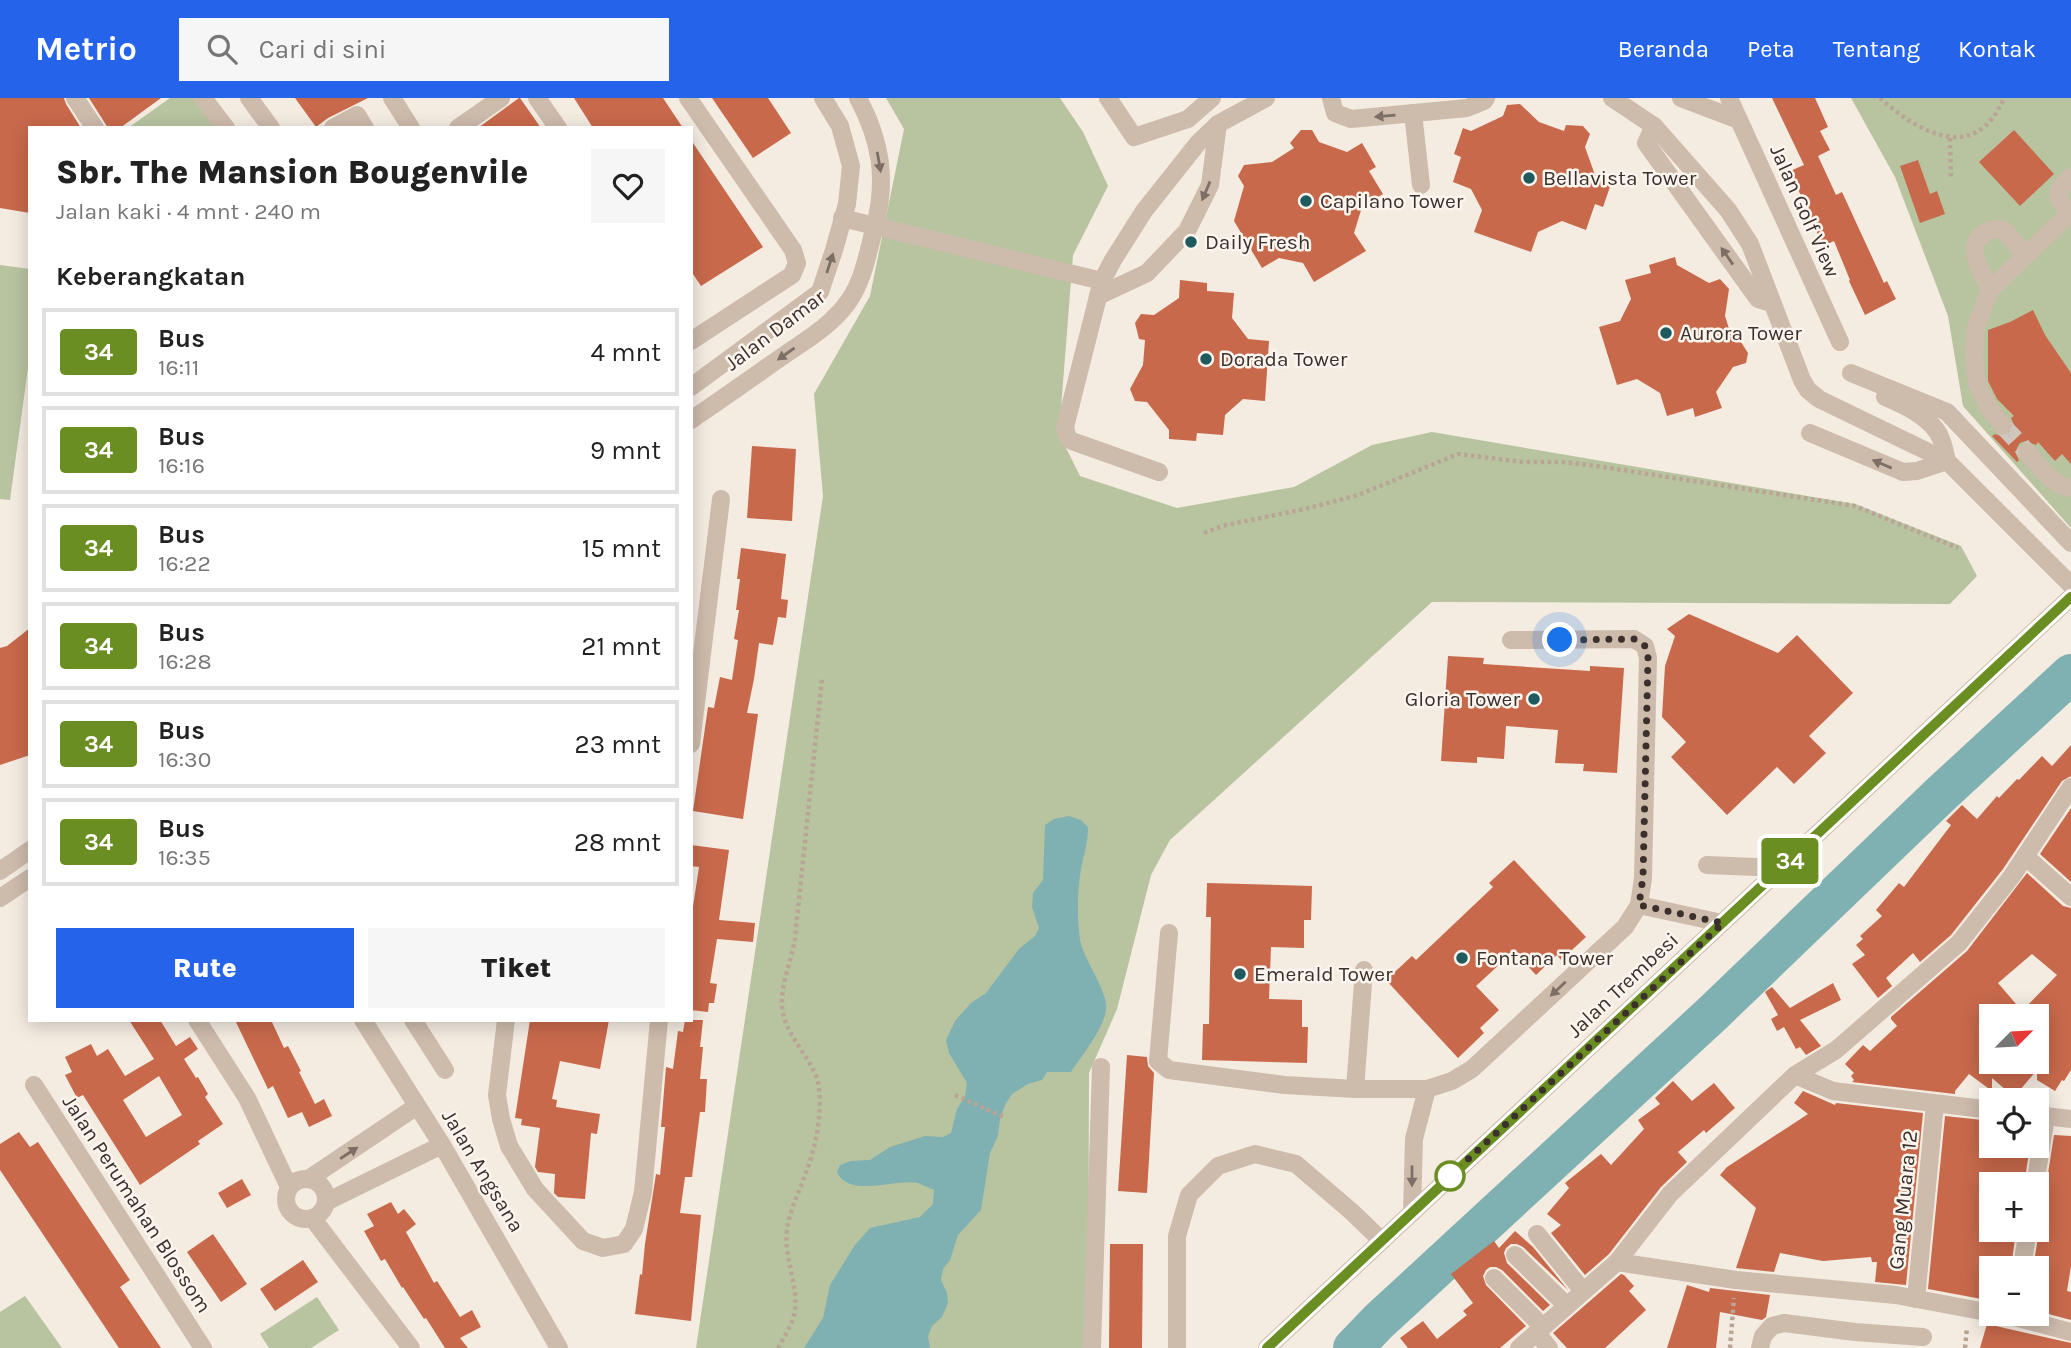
<!DOCTYPE html>
<html lang="id">
<head>
<meta charset="utf-8">
<style>
	:root { --surface:#fff; --page:#f6f6f6; --text:#222; --muted:#767676; --line:#e0e0e0; --accent:#2563eb }
	body { margin:0; font-family:Karla,sans-serif; background:var(--page); color:var(--text); height:100vh; display:flex; flex-direction:column; font-size:26px; white-space:nowrap }
	* { box-sizing:border-box; margin:0 }
	p { font-size:23px; color:var(--muted) }
	.icon { flex:none; width:38px; height:38px; fill:none; stroke:currentColor; stroke-width:2; stroke-linecap:round; stroke-linejoin:round }
	.map { position:relative; flex:1; overflow:hidden }
	.sheet { position:absolute; left:28px; top:28px; width:665px; height:896px; display:flex; flex-direction:column; background:var(--surface); border-radius:0px; box-shadow:0 4px 18px #0003 }
	.sheet>* { flex:none }
	.badge { padding:0 14px; border-radius:5px; font-size:24px; line-height:46px }
	.needle { width:46px; rotate:66deg }
	.tools { position:absolute; left:1979px; top:906px; display:grid; gap:14px }
	.tools a { display:grid; place-items:center; width:70px; height:70px; border-radius:0px; background:var(--surface); box-shadow:0 4px 18px #0003; font-size:35px }
	.you { position:absolute; width:35px; height:35px; margin:-18px; border:5px solid #fff; border-radius:50%; background:#1a73e8; box-shadow:0 0 0 10px #1a73e833 }
	.map>.badge { position:absolute; translate:-50% -50%; box-shadow:0 0 0 4px #fff }
	h2 { padding:0 28px; font-size:26px; line-height:63px }
	.round { display:grid; place-items:center; flex:none; width:74px; height:74px; border-radius:0px; background:var(--page) }
	.overview { display:flex; align-items:center; justify-content:space-between; height:119px; padding:0 28px }
	h1 { font-size:33px; font-weight:800; line-height:52px }
	.button { display:flex; gap:14px; margin-top:auto; padding:14px 28px }
	.button a { flex:1; height:80px; border-radius:0px; background:var(--accent); color:#fff; font-size:28px; font-weight:800; line-height:80px; text-align:center }
	.button a+a { background:var(--page); color:var(--text) }
	ul { padding:0; list-style:none }
	li { display:flex; align-items:center; gap:21px; height:88px; margin:0 14px 10px; padding:0 14px; border:4px solid var(--line); border-radius:0px }
	li div { flex:1 }
	li b { display:block; font-size:26px }
	li em { font-style:normal }
	li .badge { min-width:77px; font-weight:700; text-align:center }
	header { display:flex; align-items:center; gap:42px; box-sizing:border-box; height:98px; padding:0 35px; background:var(--accent); color:#fff }
	header strong { font-size:33px }
	nav { display:flex; gap:38px; margin-inline-start:auto; font-size:24px }
	.search { width:490px; height:63px; background:var(--page); display:flex; align-items:center; gap:18px; box-sizing:border-box; padding:0 24px; border-radius:0px; color:var(--muted); font-size:26px }
	.map>svg:first-child { display:block }
</style>
</head>
<body>
<header>
<strong>Metrio</strong>
<div class="search"><svg class="icon" aria-label="search" viewBox="0 0 24 24"><circle cx="10" cy="10" r="6"/><path d="M15 15l6 6"/></svg>Cari di sini</div>
<nav><a>Beranda</a><a>Peta</a><a>Tentang</a><a>Kontak</a></nav>
</header>
<div class="map">
<svg width="2071" height="1250" viewBox="0 0 2071 1250">
	<rect width="100%" height="100%" fill="#f4ebe1"/>
	<g fill="#b8c4a0">
		<path d="M170 0H203L224 30H128Z"/>
		<path d="M886 0H1060L1083 34 1108 88 1073 157 1059 336 1080 378 1177 410 1294 389 1372 347 1432 334 1855 406 1961 448 1977 478 1950 506 1432 504 1170 742 1151 777 1117 911 1089 975 1088 1250H696L823 398 814 296 870 198 904 31Z"/>
		<path d="M1851 0H2071V430L1963 308 1948 218 1895 79Z"/>
		<path d="M0 167 30 171V255L10 402 0 401Z"/>
		<path d="M25 1198 62 1250H0V1214Z"/>
		<path d="M317 1199 339 1232 311 1250H269L260 1236Z"/>
	</g>
	<path fill="#7fb0b2" d="M1069 718 1081 722 1088 729C1088 746 1084 755 1081 771 1077 794 1077 819 1080 842 1084 863 1109 894 1106 912 1103 932 1082 957 1071 974H1047L1042 982 1028 986 1012 996 1005 1007 1000 1021 998 1038 990 1055 981 1112 958 1137 950 1162 943 1171 941 1182 947 1195 948 1205 942 1219 932 1228 928 1238 930 1250H804L823 1220 830 1187 855 1147 870 1130 920 1119 933 1106 934 1092C929 1090 923 1087 918 1085 895 1080 849 1101 837 1074L840 1067 851 1063 870 1062 890 1049 925 1038 943 1039 951 1035 957 1011 965 998 967 985 949 955 946 942 955 923 971 905 986 895 1019 851 1035 838 1039 830 1032 809 1033 795 1043 782 1045 727 1054 721Z"/>
	<g fill="none" stroke-linecap="round" stroke-linejoin="round">
		<path stroke="#7fb0b2" stroke-width="40" d="M1353 1250 1378 1224 1712 916 1941 696 2071 576"/>
	</g>
	<g fill="#c8694b" fill-rule="evenodd">
		<path d="M0 0H64L66 6 81 30H30V115L0 110Z"/>
		<path d="M89 0H161L120 30H108Z"/>
		<path d="M295 0H368L328 20 316 29Z"/>
		<path d="M519 0H520L541 30H478Z"/>
		<path d="M574 0H663L683 30H593Z"/>
		<path d="M712 0H768L791 35 753 60Z"/>
		<path d="M1772 0H1815L1828 29 1820 33 1830 52 1818 58 1836 97 1842 94 1884 185 1887 183 1896 201 1865 217 1849 183 1850 182 1834 143 1823 148 1790 73 1804 67Z"/>
		<path d="M1520 6 1539 24 1564 33 1566 27 1583 28 1590 36 1585 49 1595 77 1612 83 1603 109 1595 106 1586 132 1562 123 1538 134 1531 154 1474 134 1482 112 1471 91 1453 84 1461 59 1454 56 1463 30 1471 33 1503 18 1507 7Z"/>
		<path d="M1301 32H1312L1319 44 1347 54 1362 45 1376 69 1369 73 1383 96 1362 109 1354 135 1366 153 1314 184 1303 165 1279 160 1262 170 1234 123 1244 88 1238 78 1244 67 1272 64 1294 50 1290 45Z"/>
		<path d="M2014 32 2054 76 2020 108 1979 64Z"/>
		<path d="M691 42 763 149 701 188 691 173Z"/>
		<path d="M1918 62 1930 96 1937 93 1945 116 1920 125 1900 68Z"/>
		<path d="M1675 159 1677 167 1709 185 1720 181 1729 191 1725 218 1733 243 1739 241 1748 255 1746 265 1733 269 1716 294 1722 310 1695 319 1693 310 1667 318 1660 295 1637 281 1617 287 1599 229 1620 223 1631 201 1625 182 1651 175 1649 167Z"/>
		<path d="M1180 182 1207 185V193L1234 195 1232 220 1248 241 1269 243 1265 303 1243 301 1225 317 1223 337 1197 335 1196 343 1169 341V332L1147 304 1135 303 1130 291 1143 267 1145 242 1139 241 1135 225 1141 216 1154 217 1179 200Z"/>
		<path d="M2033 212 2045 237 2071 275V366L2062 356 2055 363 2038 344 2036 347 2025 343 2020 345 2017 350 2016 356 2019 362 2017 364 1992 338 1995 336 2004 339 2009 337 2013 333 2014 327 2011 320 2014 318 1997 301 1988 283V232L2010 224Z"/>
		<path d="M752 348 796 351 792 423 747 420Z"/>
		<path d="M741 450 786 456 781 501 788 502 786 520 778 519 773 547 759 545 754 581 747 615 758 616 743 721 693 713 708 609 714 610 720 579 732 582 738 542 734 541 739 512H736L740 481H737Z"/>
		<path d="M1689 516 1778 555 1797 537 1853 595 1809 638 1826 655 1794 686 1777 669 1727 717 1671 659 1686 644 1662 619 1665 568 1675 538 1667 531Z"/>
		<path d="M30 530V657L0 667V550L7 548Z"/>
		<path d="M1448 558 1484 560 1483 566 1590 573V568L1624 570 1617 675 1583 673 1584 666 1555 665 1558 632 1506 628 1504 661 1477 659V665L1441 663Z"/>
		<path d="M2071 647V678L2062 683 2003 771 1951 837 1920 864 1913 855 1886 880 1892 888 1878 900 1852 866 1865 857 1856 847 1863 841 1860 838 1882 818 1876 812 1899 785 1904 789 1951 727 1946 723 1962 707 1977 721 1997 698 1999 700 2017 681 2019 682 2042 658 2052 668Z"/>
		<path d="M2071 710V784L2040 756Z"/>
		<path d="M691 747 729 752 719 822 755 825 753 844 717 841 710 885 717 886 714 905H709L708 914 691 912V822L699 769 691 768Z"/>
		<path d="M1514 762 1586 839 1561 862 1557 857 1536 877 1514 853 1476 888 1499 912 1480 930 1484 935 1458 960 1386 882 1412 858 1416 862 1493 789 1489 785Z"/>
		<path d="M2027 775 2063 808 2071 810V972L2064 983 2062 982 2055 993 2037 982V972L2014 999 1992 980V993L1969 976 1955 993V996L1852 984 1854 982 1851 978 1854 975 1845 966 1863 947 1870 953 1897 928 1891 921V919L1967 853ZM2032 856 2057 877 2022 913 1998 885ZM1992 919H2037V964H1992Z"/>
		<path d="M1207 785 1312 788 1311 822H1304V850L1271 849 1269 901 1302 902V929H1308L1307 965 1202 962 1203 926H1209L1211 819H1206Z"/>
		<path d="M1833 885 1841 902 1800 922 1821 948 1806 957 1800 949 1796 951 1784 929 1777 933 1771 921 1778 917 1765 894 1772 889 1790 910Z"/>
		<path d="M129 922H160L176 948 190 939 198 951 184 961 196 980 198 979 208 996 205 999 223 1026 198 1043 200 1046 140 1087 83 997 77 1000 65 977 72 974 65 959 91 946 97 958 108 951 125 978 154 961ZM159 978 182 1017 146 1039 123 1002Z"/>
		<path d="M235 922H271L284 950 288 948 301 973 299 974 315 1006 324 1001 332 1018 309 1029 302 1014 288 1020 273 988 268 991Z"/>
		<path d="M530 922H609L600 971 560 963 552 1001 557 1002 556 1009 600 1016 597 1036 591 1035 585 1101 558 1099 554 1095 555 1076 538 1074 535 1069 540 1030 521 1027 522 1021 515 1020Z"/>
		<path d="M685 922H703L700 949H703L700 981H707L705 1014H700L692 1079H685L680 1115 701 1117 691 1223 635 1216 640 1176 642 1177 645 1146 656 1076 660 1077 665 1029H661L666 969 673 971 678 933 683 934Z"/>
		<path d="M1127 957 1147 959 1148 968 1154 975 1147 1095 1118 1093Z"/>
		<path d="M1673 983 1692 1003 1714 985 1735 1010 1706 1035 1704 1032 1678 1054 1687 1064 1661 1089 1609 1156 1585 1177 1551 1135 1561 1127 1547 1116 1569 1090 1565 1085 1601 1056 1611 1067 1644 1031 1638 1022 1660 1006 1655 1000Z"/>
		<path d="M1803 993 1835 1007 1836 1005 1923 1015 1906 1187 1875 1184 1877 1164H1872L1871 1159 1823 1163 1780 1155 1774 1174 1736 1170 1756 1110 1720 1077 1727 1069 1808 1016 1794 1005Z"/>
		<path d="M1945 1018 1992 1023V1048H2030L2024 1087H1992V1132H2016L2011 1171H1992V1203L1928 1191Z"/>
		<path d="M19 1034 30 1049 38 1044 130 1182 120 1189 161 1250H119L0 1072V1046Z"/>
		<path d="M2054 1037 2071 1038V1168L2067 1193 2071 1194V1222L2037 1213V1171H2033Z"/>
		<path d="M242 1081 251 1097 227 1110 218 1095Z"/>
		<path d="M391 1104 398 1116 404 1111 416 1126 406 1134 434 1185 437 1183 460 1219 472 1212 481 1229 460 1240 468 1250H445L426 1220 424 1221 403 1189 402 1190 385 1161 381 1163 364 1133 374 1128 367 1116Z"/>
		<path d="M1515 1133 1533 1149 1568 1192 1523 1149 1517 1146H1511L1506 1150 1504 1155 1507 1165 1550 1207 1543 1213 1502 1172 1496 1169H1490L1486 1172 1483 1178 1486 1187 1526 1228 1500 1250H1408L1400 1240 1423 1223 1437 1241 1467 1217 1463 1213 1473 1205 1451 1176 1494 1143 1499 1150Z"/>
		<path d="M213 1136 247 1186 221 1204 187 1154Z"/>
		<path d="M1110 1146H1143L1142 1250H1109Z"/>
		<path d="M303 1162 318 1184 275 1213 260 1191Z"/>
		<path d="M1621 1176 1624 1177 1634 1188 1629 1193 1646 1212 1605 1250H1567L1553 1235Z"/>
		<path d="M1687 1187 1709 1194 1710 1190 1770 1197 1766 1219 1762 1222 1720 1214 1716 1250H1667Z"/>
		<path d="M1987 1226 2071 1245V1250H1980Z"/>
	</g>
	<g fill="none" stroke-linecap="round" stroke-linejoin="round">
		<path stroke="#cfc6bd" stroke-width="18" stroke-dasharray="18 9" stroke-linecap="butt" d="M2003 328 2027 354"/>
		<g stroke="#b9a596" stroke-width="4.5" stroke-dasharray="3.5 3.5" stroke-linecap="butt">
			<path d="M1880 0C1920 36 1976 66 2004 0"/>
			<path d="M1950 40 1951 82"/>
			<path d="M1204 435 1226 427 1305 411 1358 397 1458 356 1522 364H1562L1590 367 1855 408 1958 450"/>
			<path d="M955 997 1006 1020"/>
			<path d="M778 1250C783 1241 789 1231 793 1221 802 1192 783 1162 787 1132 789 1113 799 1095 805 1077 816 1049 822 1018 819 989 815 961 783 938 782 907 781 884 792 862 795 840 804 753 813 667 822 581"/>
			<path d="M1730 1250 1734 1200"/>
			<path d="M1965 1250 1967 1230"/>
		</g>
		<g stroke="#cdbbac" stroke-width="18">
			<path d="M75 0 95 30"/>
			<path d="M203 0 226 30"/>
			<path d="M249 0 271 30"/>
			<path d="M392 0 411 30"/>
			<path d="M537 0 558 30"/>
			<path d="M688 0 793 152 797 165 792 177 691 243"/>
			<path d="M1108 0 1134 39 1188 21 1212 0"/>
			<path d="M1331 0 1335 15 1351 21 1467 10 1484 3 1486 0"/>
			<path d="M1612 0 1654 28 1728 112 1750 146 1802 282 1808 292 1819 301 1947 363 2071 487"/>
			<path d="M1681 0 1739 22"/>
			<path d="M1729 0 1840 244"/>
			<path d="M1413 15 1421 87"/>
			<path d="M1654 28 1646 45 1758 201 1772 205"/>
			<path d="M333 30 357 17 365 30"/>
			<path d="M458 30 501 0"/>
			<path d="M2069 115C2055 98 2054 95 2071 79"/>
			<path d="M842 120 1102 183"/>
			<path d="M1990 192C1983 177 1964 149 1983 136 1990 131 1995 130 2004 132L2025 156"/>
			<path d="M1098 198 1147 175 1187 133 1210 87 1218 26"/>
			<path d="M1851 275 1947 314 2071 445"/>
			<path d="M691 289 820 194 834 152 847 106 851 68 840 28 823 0"/>
			<path d="M1885 299C1904 307 1933 320 1941 341 1944 348 1945 355 1947 363"/>
			<path d="M691 322C722 301 753 279 783 258 806 242 832 227 848 204 864 182 868 153 875 128 887 81 881 43 858 0"/>
			<path d="M2003 328 1989 310 1977 286 1974 259 1976 228 1990 192 2071 114"/>
			<path d="M1810 335 1903 374 1917 373 1947 363"/>
			<path d="M2027 354C2040 368 2051 388 2071 390"/>
			<path d="M1159 374 1072 343 1068 340 1065 329 1102 183 1113 162 1144 113 1198 45 1218 26 1266 0"/>
			<path d="M691 646 721 401"/>
			<path d="M2026 759 2071 799"/>
			<path d="M1707 767 1782 770"/>
			<path d="M0 773 30 752"/>
			<path d="M0 800 30 780"/>
			<path d="M1639 807 1722 825"/>
			<path d="M1169 835 1158 963 1169 972 1285 987 1355 991H1427L1452 983 1472 971 1625 829 1639 807 1643 780 1648 560 1645 548 1634 541 1511 542"/>
			<path d="M197 922 247 1000 289 1089"/>
			<path d="M363 922 442 1047 559 1250"/>
			<path d="M413 922 445 972"/>
			<path d="M506 922 497 997 501 1021 509 1048 535 1091 583 1143 603 1150 624 1146 634 1131 643 1094 659 922"/>
			<path d="M1795 977 1833 993 1992 1012"/>
			<path d="M34 987 203 1250"/>
			<path d="M1355 991 1364 872"/>
			<path d="M2037 1017 2071 1021"/>
			<path d="M310 1080 417 1008"/>
			<circle cx="306" cy="1101" r="20"/>
			<path d="M2035 1087 2046 1018"/>
			<path d="M328 1103 442 1047"/>
			<path d="M1412 1115 1414 1041 1427 991"/>
			<path d="M313 1121 411 1250"/>
			<path d="M1537 1136 1583 1193"/>
			<path d="M1515 1157 1567 1208"/>
			<path d="M1617 1164 1736 1182 1896 1197 2018 1220 2071 1234"/>
			<path d="M2022 1168 2028 1132"/>
			<path d="M1494 1180 1543 1229"/>
			<path d="M1916 1201 1935 1006"/>
			<path d="M1537 1235 1549 1250"/>
			<path d="M1092 1250 1101 969"/>
			<path d="M1177 1250V1138L1189 1097 1218 1068 1255 1056 1296 1066 1352 1114 1382 1143"/>
			<path d="M1267 1250 2071 499"/>
			<path d="M1519 1250 1617 1164 1670 1096 1795 977 1836 952 1959 845 2012 778 2071 689"/>
			<path d="M1760 1250 1763 1238 1772 1228 1784 1225 1855 1234 1923 1239"/>
		</g>
	</g>
	<defs><path id="oneway-solid" d="M-6-.8H1V-3.2L6.5 0L1 3.2V.8H-6Z" transform="scale(1.75)"/></defs>
	<g fill="#7d6f65">
		<use href="#oneway-solid" transform="translate(1385 18) rotate(175)"/>
		<use href="#oneway-solid" transform="translate(879 64) rotate(80)"/>
		<use href="#oneway-solid" transform="translate(1206 93) rotate(113)"/>
		<use href="#oneway-solid" transform="translate(1727 158) rotate(-125)"/>
		<use href="#oneway-solid" transform="translate(830 165) rotate(-72)"/>
		<use href="#oneway-solid" transform="translate(786 256) rotate(145)"/>
		<use href="#oneway-solid" transform="translate(1882 366) rotate(-157)"/>
		<use href="#oneway-solid" transform="translate(1558 891) rotate(137)"/>
		<use href="#oneway-solid" transform="translate(349 1055) rotate(-33)"/>
		<use href="#oneway-solid" transform="translate(1412 1078) rotate(90)"/>
	</g>
	<g fill="none" stroke-linecap="round" stroke-linejoin="round">
		<g stroke="#fff" stroke-width="16">
			<path id="line" d="M1267 1250 2071 499"/>
		</g>
		<use href="#line" stroke="#6b8e23" stroke-width="10"/>
		<path stroke="#3b302b" stroke-width="7" stroke-dasharray="0 12.6" d="M1450 1078 1723 825 1639 807 1643 779 1648 560 1645 548 1634 541 1560 542"/>
	</g>
	<g fill="#1f5a5e" stroke="#fbf5ee" stroke-width="2.5">
		<circle cx="1529" cy="80" r="7"/>
		<circle cx="1306" cy="103" r="7"/>
		<circle cx="1191" cy="144" r="7"/>
		<circle cx="1666" cy="235" r="7"/>
		<circle cx="1206" cy="261" r="7"/>
		<circle cx="1534" cy="601" r="7"/>
		<circle cx="1462" cy="860" r="7"/>
		<circle cx="1240" cy="876" r="7"/>
	</g>
	<circle fill="#fff" stroke="#6b8e23" stroke-width="3.5" cx="1450" cy="1078" r="14"/>
	<g text-anchor="middle" dominant-baseline="central" stroke-width="5" stroke-linejoin="round" paint-order="stroke">
		<g font-size="21" fill="#3b302b" stroke="#fbf5ee" text-anchor="start">
			<text x="1543" y="80">Bellavista Tower</text>
			<text x="1320" y="103">Capilano Tower</text>
			<text x="1205" y="144">Daily Fresh</text>
			<text x="1680" y="235">Aurora Tower</text>
			<text x="1220" y="261">Dorada Tower</text>
			<text x="1520" y="601" text-anchor="end">Gloria Tower</text>
			<text x="1476" y="860">Fontana Tower</text>
			<text x="1254" y="876">Emerald Tower</text>
		</g>
		<g font-size="21" fill="#3b302b" stroke="#fbf5ee">
			<text transform="translate(1805 113) rotate(66)">Jalan Golf View</text>
			<text transform="translate(775 232) rotate(-37)">Jalan Damar</text>
			<text transform="translate(1623 887) rotate(-43)">Jalan Trembesi</text>
			<text transform="translate(483 1073) rotate(59)">Jalan Angsana</text>
			<text transform="translate(1903 1102) rotate(-84)">Gang Muara 12</text>
			<text transform="translate(137 1106) rotate(57)">Jalan Perumahan Blossom</text>
		</g>
	</g>
</svg>
<div class="tools">
<a><svg class="needle" viewBox="-14 -14 28 28"><path d="M0-13l5 13h-10z" fill="#e53935"/><path d="M0 13l5-13h-10z" fill="#767676"/></svg></a>
<a><svg class="icon" aria-label="locate" viewBox="0 0 24 24"><circle cx="12" cy="12" r="6"/><path d="M12 2v4M12 18v4M2 12h4M18 12h4"/></svg></a>
<a>+</a>
<a>−</a>
</div>
<div class="you" style="left:1560px;top:542px"></div>
<b class="badge" style="left:1790px;top:763px;background:#6b8e23;color:#fff">34</b>
<section class="sheet">
<div class="overview"><div><h1>Sbr. The Mansion Bougenvile</h1><p>Jalan kaki · 4 mnt · 240 m</p></div><a class="round"><svg class="icon" aria-label="heart" viewBox="0 0 24 24"><path d="M12 20l-8-8c-3-5 5-10 8-4 3-6 11-1 8 4z"/></svg></a></div>
<h2>Keberangkatan</h2>
<ul>
<li><span class="badge" style="background:#6b8e23;color:#fff">34</span><div><b>Bus</b><p>16:11</p></div><em>4 mnt</em></li>
<li><span class="badge" style="background:#6b8e23;color:#fff">34</span><div><b>Bus</b><p>16:16</p></div><em>9 mnt</em></li>
<li><span class="badge" style="background:#6b8e23;color:#fff">34</span><div><b>Bus</b><p>16:22</p></div><em>15 mnt</em></li>
<li><span class="badge" style="background:#6b8e23;color:#fff">34</span><div><b>Bus</b><p>16:28</p></div><em>21 mnt</em></li>
<li><span class="badge" style="background:#6b8e23;color:#fff">34</span><div><b>Bus</b><p>16:30</p></div><em>23 mnt</em></li>
<li><span class="badge" style="background:#6b8e23;color:#fff">34</span><div><b>Bus</b><p>16:35</p></div><em>28 mnt</em></li>
</ul>
<div class="button"><a>Rute</a><a>Tiket</a></div>
</section>
</div>
</body>
</html>
